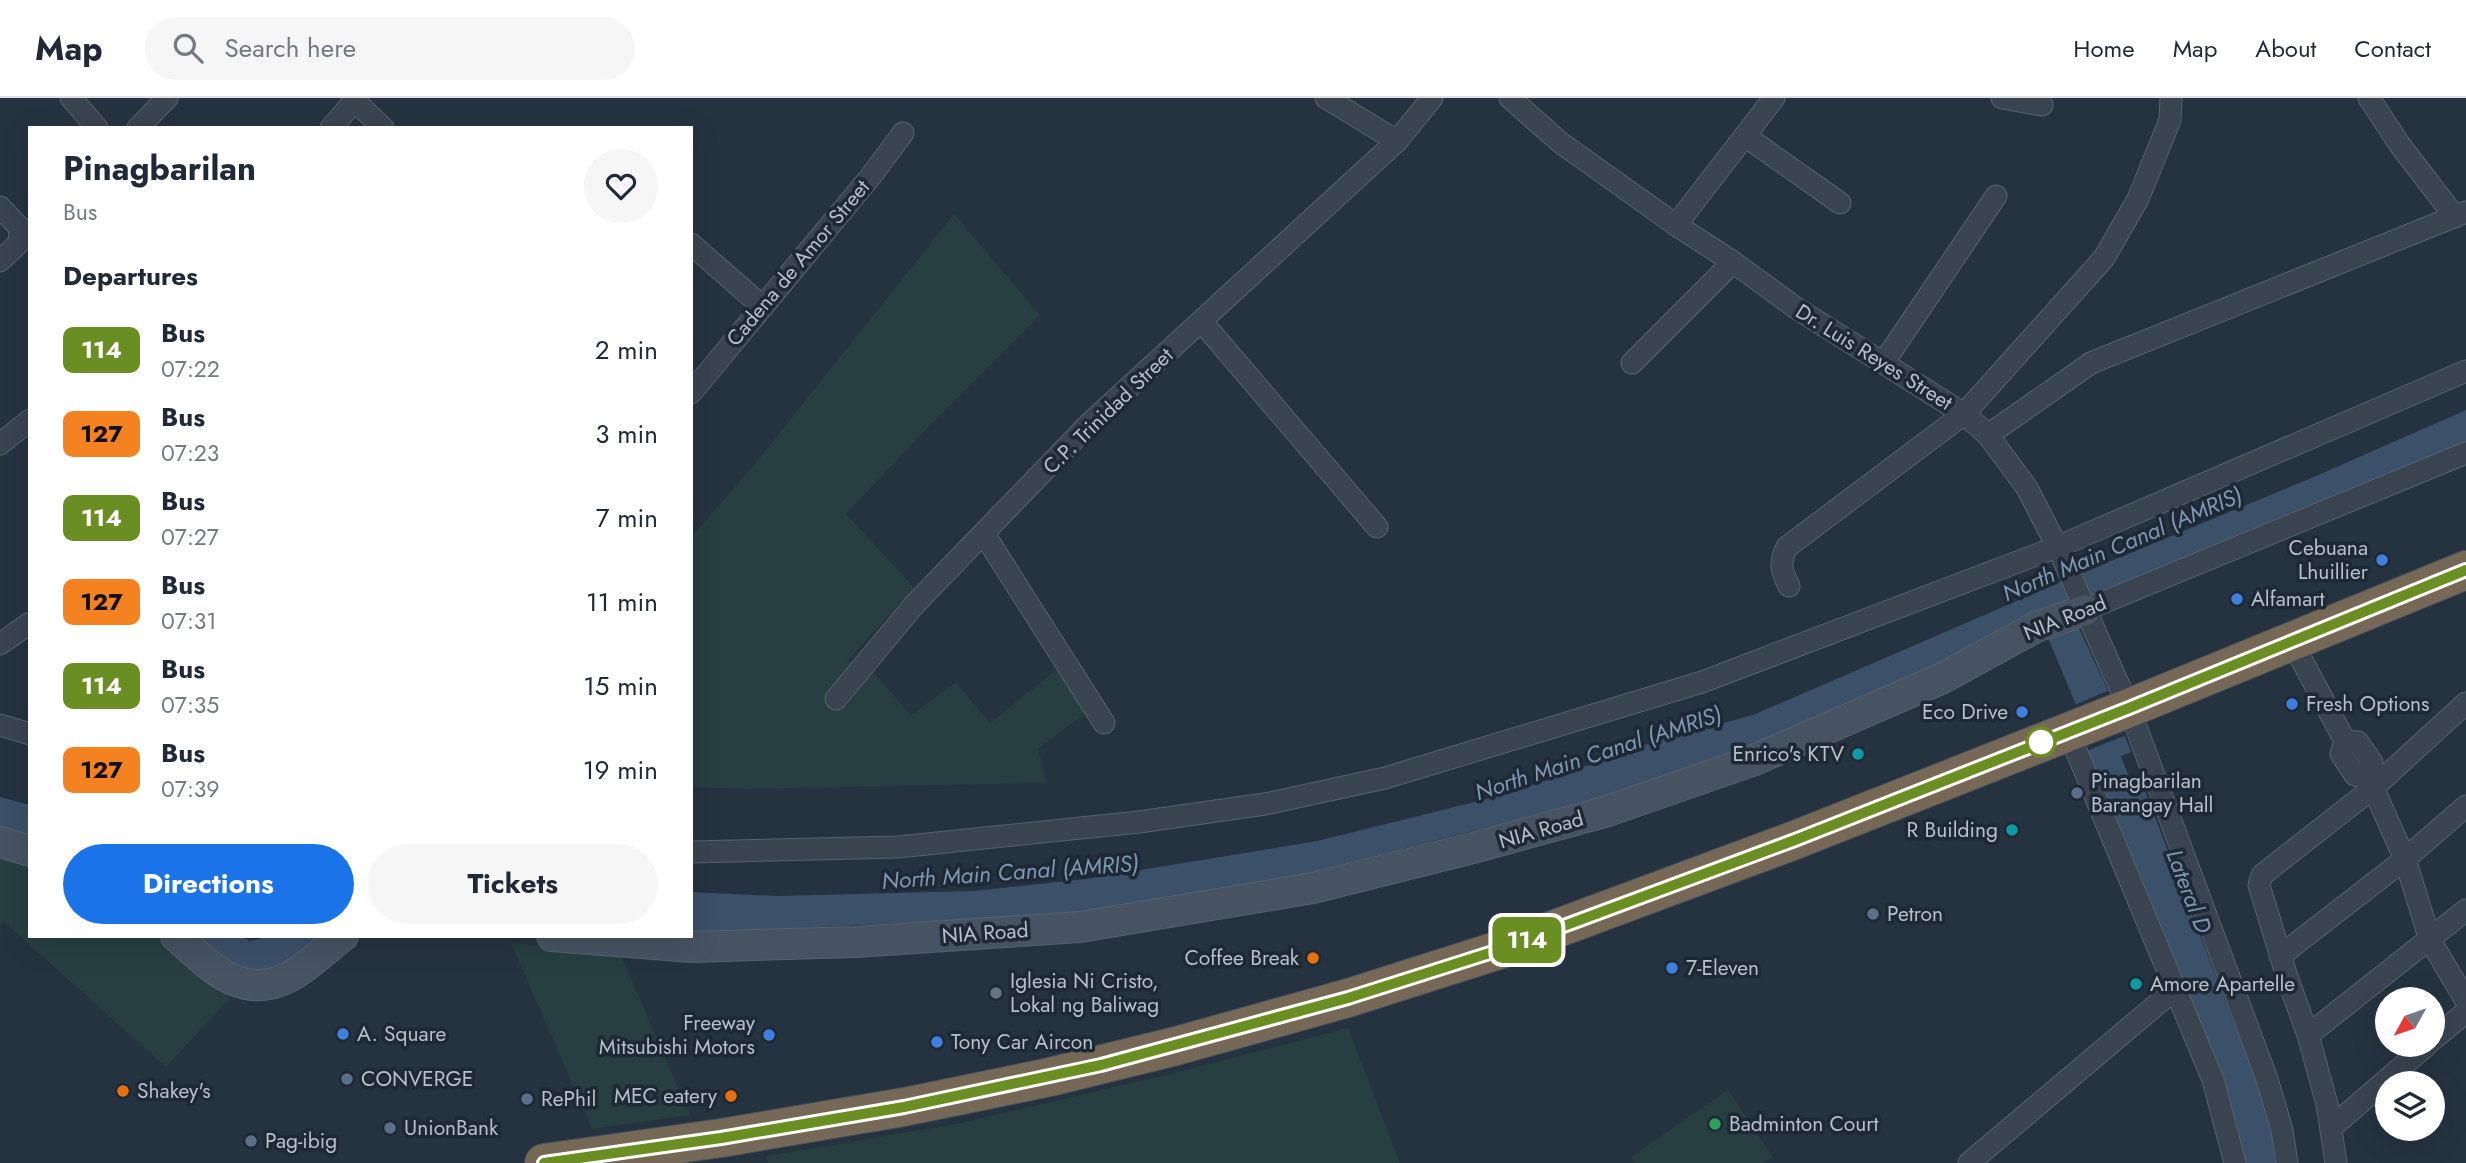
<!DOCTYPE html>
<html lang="en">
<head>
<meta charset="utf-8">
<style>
	:root { --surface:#fff; --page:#f6f6f7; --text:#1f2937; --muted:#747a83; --line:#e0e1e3; --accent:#1a73e8 }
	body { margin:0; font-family:Jost,sans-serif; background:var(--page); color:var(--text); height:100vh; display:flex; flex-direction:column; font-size:26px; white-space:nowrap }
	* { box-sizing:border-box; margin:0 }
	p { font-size:23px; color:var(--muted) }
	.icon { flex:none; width:38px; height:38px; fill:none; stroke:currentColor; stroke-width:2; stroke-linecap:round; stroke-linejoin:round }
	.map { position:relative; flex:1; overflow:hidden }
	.panel { position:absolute; left:28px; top:28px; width:665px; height:812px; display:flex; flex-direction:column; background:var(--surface); border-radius:0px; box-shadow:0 7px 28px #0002 }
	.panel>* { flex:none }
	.badge { padding:0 14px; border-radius:10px; font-size:24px; line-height:46px }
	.needle { width:46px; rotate:230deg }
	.buttons { position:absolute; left:2375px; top:889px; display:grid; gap:14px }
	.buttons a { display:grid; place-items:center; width:70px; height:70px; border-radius:50%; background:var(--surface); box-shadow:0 7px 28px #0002; font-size:35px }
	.map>.badge { position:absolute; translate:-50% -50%; box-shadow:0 0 0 4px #fff }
	h2 { padding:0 35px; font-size:26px; line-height:63px }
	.round { display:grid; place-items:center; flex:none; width:74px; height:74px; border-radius:37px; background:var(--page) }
	.headline { display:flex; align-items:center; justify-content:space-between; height:119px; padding:0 35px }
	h1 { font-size:33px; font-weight:700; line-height:52px }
	.button { display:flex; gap:14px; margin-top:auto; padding:14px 35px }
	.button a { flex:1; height:80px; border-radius:42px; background:var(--accent); color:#fff; font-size:28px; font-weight:700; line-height:80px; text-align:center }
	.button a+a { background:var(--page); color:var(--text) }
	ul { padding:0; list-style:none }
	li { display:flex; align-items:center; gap:21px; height:84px; padding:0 35px }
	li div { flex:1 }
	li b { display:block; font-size:26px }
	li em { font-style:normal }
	li .badge { min-width:77px; font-weight:700; text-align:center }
	header { display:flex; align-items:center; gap:42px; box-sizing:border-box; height:98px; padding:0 35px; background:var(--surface); border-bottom:2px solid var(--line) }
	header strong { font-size:33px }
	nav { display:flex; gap:38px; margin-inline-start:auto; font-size:24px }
	.search { width:490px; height:63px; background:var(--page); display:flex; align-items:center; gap:18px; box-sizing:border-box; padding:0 24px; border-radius:38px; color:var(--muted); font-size:26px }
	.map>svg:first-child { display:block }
</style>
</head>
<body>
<header>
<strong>Map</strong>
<div class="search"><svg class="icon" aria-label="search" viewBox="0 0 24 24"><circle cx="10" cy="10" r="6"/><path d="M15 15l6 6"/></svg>Search here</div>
<nav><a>Home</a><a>Map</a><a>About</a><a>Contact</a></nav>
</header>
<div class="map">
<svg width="2466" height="1065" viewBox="0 0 2466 1065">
	<rect width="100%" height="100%" fill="#253240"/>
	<g fill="#273f41">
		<path d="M954 116 1040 217 931 326 846 416 914 489 847 563 875 576 911 617 956 584 990 625 1056 572 1087 614 1038 651 1047 685 745 691 691 689V439L754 367Z"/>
		<path d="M0 751 30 759V838H165L230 900 166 969 4 824 0 828Z"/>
		<path d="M511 845 619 853 690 1017 592 1031Z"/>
		<path d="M1348 930 1400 1065H768L766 1058 961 1025 1174 975Z"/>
		<path d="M1728 992 1773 1059 1763 1065H1634L1631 1059Z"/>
	</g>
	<g fill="#3b5069">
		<path d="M2466 312V344L2199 454 2112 492 2072 515 2108 593 2131 654 2121 658 2135 696 2145 693 2256 983 2276 1050 2278 1065H2243L2091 668 2080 617 2047 537 1634 692 1269 785 1091 816 691 835V794L777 798 973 793 1086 781 1317 743 1511 695 1653 644 1753 617 2058 485 2309 381Z"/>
		<path d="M0 699 30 707V740L0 731Z"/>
		<path d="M190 838H243L249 843 273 838H327L295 866 240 877Z"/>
	</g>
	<path fill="#253240" d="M2110 592 2127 637 2086 653 2072 608Z"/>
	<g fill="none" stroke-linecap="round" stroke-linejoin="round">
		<g stroke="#57626d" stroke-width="23">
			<g id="street">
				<path d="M71 0 97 30"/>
				<path d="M1326 0 1397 43"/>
				<path d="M1510 0 1561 45 1676 127 1733 164 1796 210 1964 316 1988 337 2027 390 2060 454 2129 610 2267 981 2282 1032 2287 1065"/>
				<path d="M2002 0 2042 7"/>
				<path d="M2369 0 2400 47 2455 119"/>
				<path d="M355 3 383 30"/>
				<path d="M138 30 167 0"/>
				<path d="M331 30 357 0"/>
				<path d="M1745 38 1840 105"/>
				<path d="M0 109 20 130 19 145 0 163"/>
				<path d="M1676 127 1774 0"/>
				<path d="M691 146 763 209"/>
				<path d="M1202 224 1377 429"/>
				<path d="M1884 264 1996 98"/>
				<path d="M1632 265 1733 164"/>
				<path d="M691 295 871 78 903 35"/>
				<path d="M1988 337 2091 265 2466 114"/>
				<path d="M0 346 30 322"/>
				<path d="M984 436 1104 625"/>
				<path d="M1789 488C1781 472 1779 465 1787 449L1964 316 2104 160 2138 101 2170 22 2171 0"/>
				<path d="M2085 512 2466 355"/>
				<path d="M2291 542 2345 643 2341 656 2355 677 2367 680 2373 690 2405 761 2430 842 2466 903"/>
				<path d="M0 546 30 525"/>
				<path d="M836 601 914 507 1089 326 1397 43 1432 0"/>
				<path d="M0 627 30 636"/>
				<path d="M2068 633 2213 982 2235 1065"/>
				<path d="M2345 643 2358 644 2372 664 2367 680"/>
				<path d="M691 754 898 749 1139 724 1265 706 1385 680 1702 584 2057 449 2466 273"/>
				<path d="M2280 858 2405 761 2466 708"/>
				<path d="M2308 937 2466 812"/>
				<path d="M2432 942 2466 914"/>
				<path d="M2332 1029 2427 947"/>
				<path d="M1969 1065 2174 892"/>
				<path d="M2336 1065 2327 1006 2308 937 2287 879 2259 787 2262 777 2373 690 2466 605"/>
			</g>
		</g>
		<g stroke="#57626d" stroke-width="32">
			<g id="secondary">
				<path d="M0 744 30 753"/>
				<path d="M176 838C208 866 239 902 285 881 303 873 327 850 343 838"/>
				<path d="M552 838 692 849 855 844 1080 829 1313 790 1473 750 1608 713 1752 663 1943 580 2036 529 2085 512"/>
			</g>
		</g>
		<g stroke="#444f5a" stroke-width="40">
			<path id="highway" d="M544 1065 721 1040 904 1009 1050 979 1176 948 1348 900 1499 852 1795 742 2129 610 2466 472"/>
		</g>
		<use href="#street" stroke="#394450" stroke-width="21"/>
		<use href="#secondary" stroke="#475363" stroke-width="30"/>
		<use href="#highway" stroke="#766856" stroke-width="38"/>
	</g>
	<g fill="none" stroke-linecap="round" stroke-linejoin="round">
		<g stroke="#fff" stroke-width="16">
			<path id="line" d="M544 1065 721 1040 904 1009 1101 967 1348 900 1499 852 1795 742 2129 610 2466 472"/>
		</g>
		<use href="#line" stroke="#6b8e23" stroke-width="10"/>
	</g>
	<g fill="#3f7fe0" stroke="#1e2935" stroke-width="2.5">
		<circle cx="2382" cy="462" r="7"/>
		<circle cx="2237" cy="501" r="7"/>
		<circle cx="2292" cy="606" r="7"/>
		<circle cx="2022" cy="614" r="7"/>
		<circle cx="1672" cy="870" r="7"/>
		<circle cx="343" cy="936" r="7"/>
		<circle cx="769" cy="937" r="7"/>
		<circle cx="937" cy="944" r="7"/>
	</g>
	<circle fill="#fff" stroke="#6b8e23" stroke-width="3.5" cx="2041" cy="644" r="14"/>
	<g fill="#0f9aa8" stroke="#1e2935" stroke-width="2.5">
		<circle cx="1858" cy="656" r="7"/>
		<circle cx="2012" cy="732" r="7"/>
		<circle cx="2136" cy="886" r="7"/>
	</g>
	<g fill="#5c6f8a" stroke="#1e2935" stroke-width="2.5">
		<circle cx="2077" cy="695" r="7"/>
		<circle cx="1873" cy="816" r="7"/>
		<circle cx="347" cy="981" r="7"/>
		<circle cx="527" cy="1001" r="7"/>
		<circle cx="390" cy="1030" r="7"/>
		<circle cx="251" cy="1043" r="7"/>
	</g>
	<g fill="#e8710a" stroke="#1e2935" stroke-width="2.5">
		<circle cx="1313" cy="860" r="7"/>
		<circle cx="123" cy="993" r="7"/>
		<circle cx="731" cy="998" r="7"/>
	</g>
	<circle fill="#6b7280" stroke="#1e2935" stroke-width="2.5" cx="996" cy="895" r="7"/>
	<circle fill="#2e9e5b" stroke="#1e2935" stroke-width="2.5" cx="1715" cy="1026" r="7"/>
	<g text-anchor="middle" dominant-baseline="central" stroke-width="7" stroke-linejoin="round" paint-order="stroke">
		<g font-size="21" fill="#b6bfca" stroke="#1e2935">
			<text transform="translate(798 165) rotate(-50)">Cadena de Amor Street</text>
			<text transform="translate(1874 259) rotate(32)">Dr. Luis Reyes Street</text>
			<text transform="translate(1108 313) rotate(-44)">C.P. Trinidad Street</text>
			<text transform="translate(2065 520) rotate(-22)">NIA Road</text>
			<text transform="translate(1541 732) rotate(-16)">NIA Road</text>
			<text transform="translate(985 835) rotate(-4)">NIA Road</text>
		</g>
		<g font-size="21" fill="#b6bfca" stroke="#1e2935" text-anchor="start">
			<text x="2368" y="450" text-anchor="end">Cebuana<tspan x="2368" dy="24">Lhuillier</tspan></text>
			<text x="2251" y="501">Alfamart</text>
			<text x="2306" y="606">Fresh Options</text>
			<text x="2008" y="614" text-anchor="end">Eco Drive</text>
			<text x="1844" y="656" text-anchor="end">Enrico's KTV</text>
			<text x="2091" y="683">Pinagbarilan<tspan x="2091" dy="24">Barangay Hall</tspan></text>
			<text x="1998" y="732" text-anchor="end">R Building</text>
			<text x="1887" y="816">Petron</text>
			<text x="1299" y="860" text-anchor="end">Coffee Break</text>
			<text x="1686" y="870">7-Eleven</text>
			<text x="1010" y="883">Iglesia Ni Cristo,<tspan x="1010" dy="24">Lokal ng Baliwag</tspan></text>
			<text x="2150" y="886">Amore Apartelle</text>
			<text x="755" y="925" text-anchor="end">Freeway<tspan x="755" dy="24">Mitsubishi Motors</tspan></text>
			<text x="357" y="936">A. Square</text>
			<text x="951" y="944">Tony Car Aircon</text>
			<text x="361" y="981">CONVERGE</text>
			<text x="137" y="993">Shakey's</text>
			<text x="717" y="998" text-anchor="end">MEC eatery</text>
			<text x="541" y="1001">RePhil</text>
			<text x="1729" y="1026">Badminton Court</text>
			<text x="404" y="1030">UnionBank</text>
			<text x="265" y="1043">Pag-ibig</text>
		</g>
		<g font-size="23" font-style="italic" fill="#7d96b2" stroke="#1e2935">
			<text transform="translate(2122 446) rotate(-23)">North Main Canal (AMRIS)</text>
			<text transform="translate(1598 655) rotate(-18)">North Main Canal (AMRIS)</text>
			<text transform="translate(1010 774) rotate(-4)">North Main Canal (AMRIS)</text>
			<text transform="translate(2189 793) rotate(69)">Lateral D</text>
		</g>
	</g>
</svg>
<div class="buttons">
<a><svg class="needle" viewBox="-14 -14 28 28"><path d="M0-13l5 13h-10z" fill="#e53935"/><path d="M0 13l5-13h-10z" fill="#747a83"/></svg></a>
<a><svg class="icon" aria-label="layers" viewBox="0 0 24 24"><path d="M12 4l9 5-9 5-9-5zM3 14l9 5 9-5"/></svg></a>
</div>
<b class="badge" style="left:1527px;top:842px;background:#6b8e23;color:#fff">114</b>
<section class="panel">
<div class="headline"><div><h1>Pinagbarilan</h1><p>Bus</p></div><a class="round"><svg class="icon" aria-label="heart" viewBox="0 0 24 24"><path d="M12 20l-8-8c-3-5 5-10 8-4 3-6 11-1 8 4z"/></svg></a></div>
<h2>Departures</h2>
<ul>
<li><span class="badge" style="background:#6b8e23;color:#fff">114</span><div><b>Bus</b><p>07:22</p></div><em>2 min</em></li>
<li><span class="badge" style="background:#f58220;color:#111">127</span><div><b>Bus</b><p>07:23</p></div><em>3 min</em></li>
<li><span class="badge" style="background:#6b8e23;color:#fff">114</span><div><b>Bus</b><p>07:27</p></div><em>7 min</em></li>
<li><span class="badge" style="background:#f58220;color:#111">127</span><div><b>Bus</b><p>07:31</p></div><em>11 min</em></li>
<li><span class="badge" style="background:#6b8e23;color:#fff">114</span><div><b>Bus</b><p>07:35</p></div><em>15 min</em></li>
<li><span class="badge" style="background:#f58220;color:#111">127</span><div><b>Bus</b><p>07:39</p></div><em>19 min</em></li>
</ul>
<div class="button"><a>Directions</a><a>Tickets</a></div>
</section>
</div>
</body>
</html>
